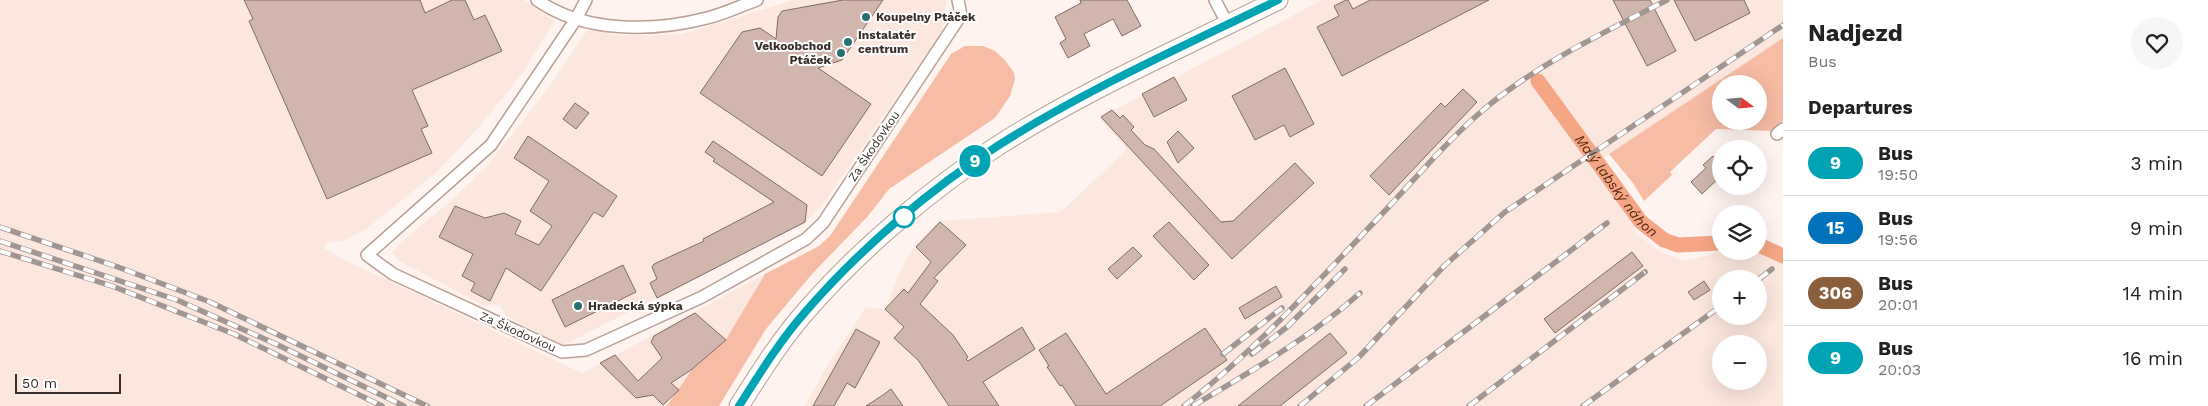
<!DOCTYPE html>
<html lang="en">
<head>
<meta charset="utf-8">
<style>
	:root { --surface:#fff; --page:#f6f6f6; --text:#222; --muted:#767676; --line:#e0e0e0 }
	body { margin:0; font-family:"Work Sans",sans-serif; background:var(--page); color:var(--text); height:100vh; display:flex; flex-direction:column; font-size:19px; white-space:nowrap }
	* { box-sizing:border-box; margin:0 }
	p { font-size:16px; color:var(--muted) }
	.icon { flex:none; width:28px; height:28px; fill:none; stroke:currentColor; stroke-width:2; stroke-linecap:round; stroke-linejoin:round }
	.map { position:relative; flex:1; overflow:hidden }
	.panel { display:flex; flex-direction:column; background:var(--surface); width:425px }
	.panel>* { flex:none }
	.badge { padding:0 10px; border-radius:16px; font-size:18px; line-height:32px }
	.needle { width:32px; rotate:106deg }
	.fabs { position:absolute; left:1712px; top:75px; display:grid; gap:10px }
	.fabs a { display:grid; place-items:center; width:55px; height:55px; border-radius:50%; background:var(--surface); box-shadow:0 5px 20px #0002; font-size:25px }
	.scale { position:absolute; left:15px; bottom:12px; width:106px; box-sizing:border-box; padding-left:5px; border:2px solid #382e2a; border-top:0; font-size:14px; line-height:18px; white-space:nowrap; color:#382e2a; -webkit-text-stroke:4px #fff; paint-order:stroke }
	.map>.badge { position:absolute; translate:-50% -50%; box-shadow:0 0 0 2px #fff }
	h2 { padding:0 25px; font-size:19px; line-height:45px }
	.round { display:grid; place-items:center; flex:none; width:52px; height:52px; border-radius:26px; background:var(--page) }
	.summary { display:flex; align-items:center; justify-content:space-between; height:85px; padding:0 25px }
	h1 { font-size:24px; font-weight:700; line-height:38px }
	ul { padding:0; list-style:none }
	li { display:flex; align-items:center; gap:15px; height:65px; padding:0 25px; border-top:1px solid var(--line) }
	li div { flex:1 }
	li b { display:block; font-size:19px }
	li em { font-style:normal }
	li .badge { min-width:55px; font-weight:700; text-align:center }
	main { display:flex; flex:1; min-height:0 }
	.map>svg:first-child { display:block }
</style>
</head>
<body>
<main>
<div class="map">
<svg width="1783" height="406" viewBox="0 0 1783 406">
	<rect width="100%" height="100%" fill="#fef3ef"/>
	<g fill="#fce7de" fill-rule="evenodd">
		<path d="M0 0H524L555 21 521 75 480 126 437 172 366 229 346 240 327 243 324 248 339 257 582 373 765 274 725 341 693 368 667 406H0Z"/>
		<path d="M793 0H946L942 31 821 207 805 223 563 345 506 316 500 305 485 306 399 261 392 253 400 243 452 200 488 165 549 87 588 29 615 35 642 36 679 34 700 29Z"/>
		<path d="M1322 0H1783V38L1592 166 1615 185 1628 208 1636 233 1659 251 1682 261 1709 255 1721 250 1759 251V246L1778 253 1783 257V406H805L824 371 866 307 885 309 901 269 914 247 939 221 1061 212 1127 149 1099 118ZM1721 279H1759V316H1721ZM1721 344H1759V381H1721Z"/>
	</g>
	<g fill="#f6bca4" fill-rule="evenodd">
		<path d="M1783 38V120L1772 131 1716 129 1670 172 1672 175 1644 201 1633 183 1609 154ZM1721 84H1759V121H1721Z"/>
		<path d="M965 46H983L995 51 1005 60 1014 73 1015 79 1010 96 995 118 889 189 868 216 812 274 766 329 719 406H667L693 368 725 341 765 274 819 246 830 236 951 54Z"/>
	</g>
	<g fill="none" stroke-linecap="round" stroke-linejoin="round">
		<g stroke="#f5a685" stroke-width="15">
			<path id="s1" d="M1538 81 1641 222 1664 240 1678 245 1721 243"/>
			<path d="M1759 245 1783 256"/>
		</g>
	</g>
	<g fill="#d0b6ac" stroke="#826b62">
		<path d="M244 0H420L425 13 452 0H465L474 20 485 15 502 51 412 90 428 126 421 129 432 153 327 199 249 21 253 19Z"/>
		<path d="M843 0H883L842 60 818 68 871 104 822 176 700 93 742 32 760 28 776 39 778 17 782 11Z"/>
		<path d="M1080 0H1127L1141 26 1122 36 1113 19 1084 34 1090 46 1068 58 1060 43 1066 39 1055 17 1081 3Z"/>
		<path d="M1346 0H1348L1353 9 1370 0H1489L1342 76 1317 27 1339 16 1334 6Z"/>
		<path d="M1613 0H1650L1676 51 1647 66Z"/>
		<path d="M1674 0H1744L1750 13 1695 41Z"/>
		<path d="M1285 68 1314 124 1290 137 1284 125 1255 140 1232 96Z"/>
		<path d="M1174 77 1187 100 1154 117 1142 94Z"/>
		<path d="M1463 89 1477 102 1389 195 1370 176 1441 103 1445 107Z"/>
		<path d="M575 103 589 113 576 129 563 119Z"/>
		<path d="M1112 110 1120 118 1123 115 1134 127 1131 130 1145 145 1154 149 1221 222 1233 221 1295 163 1314 183 1232 259 1101 117Z"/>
		<path d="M1178 131 1194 148 1178 163 1167 142Z"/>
		<path d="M528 136 617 196 603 217 594 212 541 291 506 268 490 301 471 291 475 283 462 276 473 254 439 237 455 206 485 218 504 213 521 221 515 234 539 245 552 226 530 211 549 181 514 158Z"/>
		<path d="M713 141 807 205 805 222 657 298 650 283 657 279 652 267 654 264 704 241 703 239 774 202 713 161 715 159 705 152Z"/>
		<path d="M1713 156 1721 164V176L1702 194 1691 182 1706 168 1703 165Z"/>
		<path d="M940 222 966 245 934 278 938 281 920 304 953 335 968 357 966 359 968 361 1022 327 1035 349 983 382 999 406H949L918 360 894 338 904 327 885 309 904 289 908 293 931 262 916 247Z"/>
		<path d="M1169 222 1209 265 1194 280 1153 236Z"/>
		<path d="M1133 247 1142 256 1117 279 1108 269Z"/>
		<path d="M1632 252 1643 266 1555 333 1544 319Z"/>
		<path d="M623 265 636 292 565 327 552 300Z"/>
		<path d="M1704 281 1710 290 1694 300 1688 292Z"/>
		<path d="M1276 286 1282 297 1245 319 1239 308Z"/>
		<path d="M695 313 726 340 691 370 671 383 679 390 663 405 653 395 636 398 600 363 615 355 638 381 662 358 651 342 654 336Z"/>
		<path d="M1205 328 1227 360 1160 406H1076L1062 385 1060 386 1052 374 1047 367 1049 366 1039 350 1066 333 1106 394Z"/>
		<path d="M856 329 880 342 855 388 847 383 834 406H813Z"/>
		<path d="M1330 333 1347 353 1280 406H1238Z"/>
		<path d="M891 389 903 406H866L883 395Z"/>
	</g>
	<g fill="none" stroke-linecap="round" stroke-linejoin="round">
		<g stroke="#b8a095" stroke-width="14">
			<g id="street">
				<path d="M537 0C584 33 653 32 707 18 724 14 740 6 757 0"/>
				<path d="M586 0 576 19 491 145 367 255 393 274 562 352 586 350 702 297 806 239 823 223 961 15 958 0"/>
				<path d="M1215 0 1228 25"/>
				<path d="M1777 134 1783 129"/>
			</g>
		</g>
		<g stroke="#b8a095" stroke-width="21">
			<path id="primary" d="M739 406C760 373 781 339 807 310 859 250 932 188 999 145 1087 89 1184 47 1278 0"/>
		</g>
		<use href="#street" stroke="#fff" stroke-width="11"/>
		<use href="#primary" stroke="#fff" stroke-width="19"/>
		<g stroke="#a19692" stroke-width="5.5">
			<g id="rail">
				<path d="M0 227 118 267 210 302 427 406"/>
				<path d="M0 241 177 300 278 345 404 406"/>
				<path d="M0 251 112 286 234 334 382 406"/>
				<path d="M1759 279 1772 269"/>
				<path d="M1223 354 1282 308"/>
				<path d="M1252 354 1287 327 1345 269"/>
				<path d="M1184 406C1256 350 1319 280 1382 214 1415 179 1446 142 1482 111 1537 64 1603 33 1667 0"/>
				<path d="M1193 406C1251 371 1310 338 1360 293"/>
				<path d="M1300 406 1359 357 1444 266 1505 212 1783 25"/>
				<path d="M1366 406 1607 223"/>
				<path d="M1469 406 1645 272"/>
				<path d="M1583 406 1721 306"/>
			</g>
		</g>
		<use href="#rail" stroke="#fff" stroke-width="4" stroke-dasharray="11" stroke-linecap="butt"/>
	</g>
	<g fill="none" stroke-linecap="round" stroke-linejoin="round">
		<g stroke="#fff" stroke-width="11">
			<path id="line" d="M739 406C760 373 781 339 807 310 859 250 931 188 999 145 1087 89 1184 46 1278 0"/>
		</g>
		<use href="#line" stroke="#00a3b4" stroke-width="8"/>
	</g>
	<g fill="#267170" stroke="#fff" stroke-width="2">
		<circle cx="866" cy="17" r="5"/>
		<circle cx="848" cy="42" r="5"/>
		<circle cx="841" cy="53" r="5"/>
		<circle cx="578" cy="306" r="5"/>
	</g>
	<circle fill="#fff" stroke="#00a3b4" stroke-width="2.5" cx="904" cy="217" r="10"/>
	<g text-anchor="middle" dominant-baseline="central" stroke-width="4" stroke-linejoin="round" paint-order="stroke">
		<g font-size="12" font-weight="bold" fill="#382e2a" stroke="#fff" text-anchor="start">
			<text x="876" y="17">Koupelny Ptáček</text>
			<text x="858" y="35">Instalatér<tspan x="858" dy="14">centrum</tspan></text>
			<text x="831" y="46" text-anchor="end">Velkoobchod<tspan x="831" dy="14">Ptáček</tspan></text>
			<text x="588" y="306">Hradecká sýpka</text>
		</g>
		<g font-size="12" fill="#382e2a" stroke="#fff">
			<text transform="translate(874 146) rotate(-56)">Za Škodovkou</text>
			<text transform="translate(518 332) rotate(24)">Za Škodovkou</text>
		</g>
		<g font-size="14" font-style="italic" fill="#57260f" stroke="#fff">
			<text stroke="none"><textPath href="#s1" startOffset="131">Malý labský náhon</textPath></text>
		</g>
	</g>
</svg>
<div class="fabs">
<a><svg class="needle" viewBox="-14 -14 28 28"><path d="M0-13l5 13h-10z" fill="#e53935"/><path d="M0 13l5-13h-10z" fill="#767676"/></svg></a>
<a><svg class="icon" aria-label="locate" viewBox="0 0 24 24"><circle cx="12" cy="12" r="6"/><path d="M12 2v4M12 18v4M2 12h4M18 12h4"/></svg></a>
<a><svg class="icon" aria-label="layers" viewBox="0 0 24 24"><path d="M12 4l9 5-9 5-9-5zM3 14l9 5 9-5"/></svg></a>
<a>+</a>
<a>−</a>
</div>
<div class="scale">50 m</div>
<b class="badge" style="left:975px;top:161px;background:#00a3b4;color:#fff">9</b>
</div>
<section class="panel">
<div class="summary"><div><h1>Nadjezd</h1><p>Bus</p></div><a class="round"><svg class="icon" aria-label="heart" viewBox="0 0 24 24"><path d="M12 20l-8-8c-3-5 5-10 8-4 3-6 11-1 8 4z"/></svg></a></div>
<h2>Departures</h2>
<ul>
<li><span class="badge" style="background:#00a3b4;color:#fff">9</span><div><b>Bus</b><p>19:50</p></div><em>3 min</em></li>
<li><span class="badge" style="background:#0072bc;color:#fff">15</span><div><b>Bus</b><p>19:56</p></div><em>9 min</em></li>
<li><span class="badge" style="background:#8b5e3c;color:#fff">306</span><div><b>Bus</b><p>20:01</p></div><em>14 min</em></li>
<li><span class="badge" style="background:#00a3b4;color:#fff">9</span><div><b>Bus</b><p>20:03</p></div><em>16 min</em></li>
</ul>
</section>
</main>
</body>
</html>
